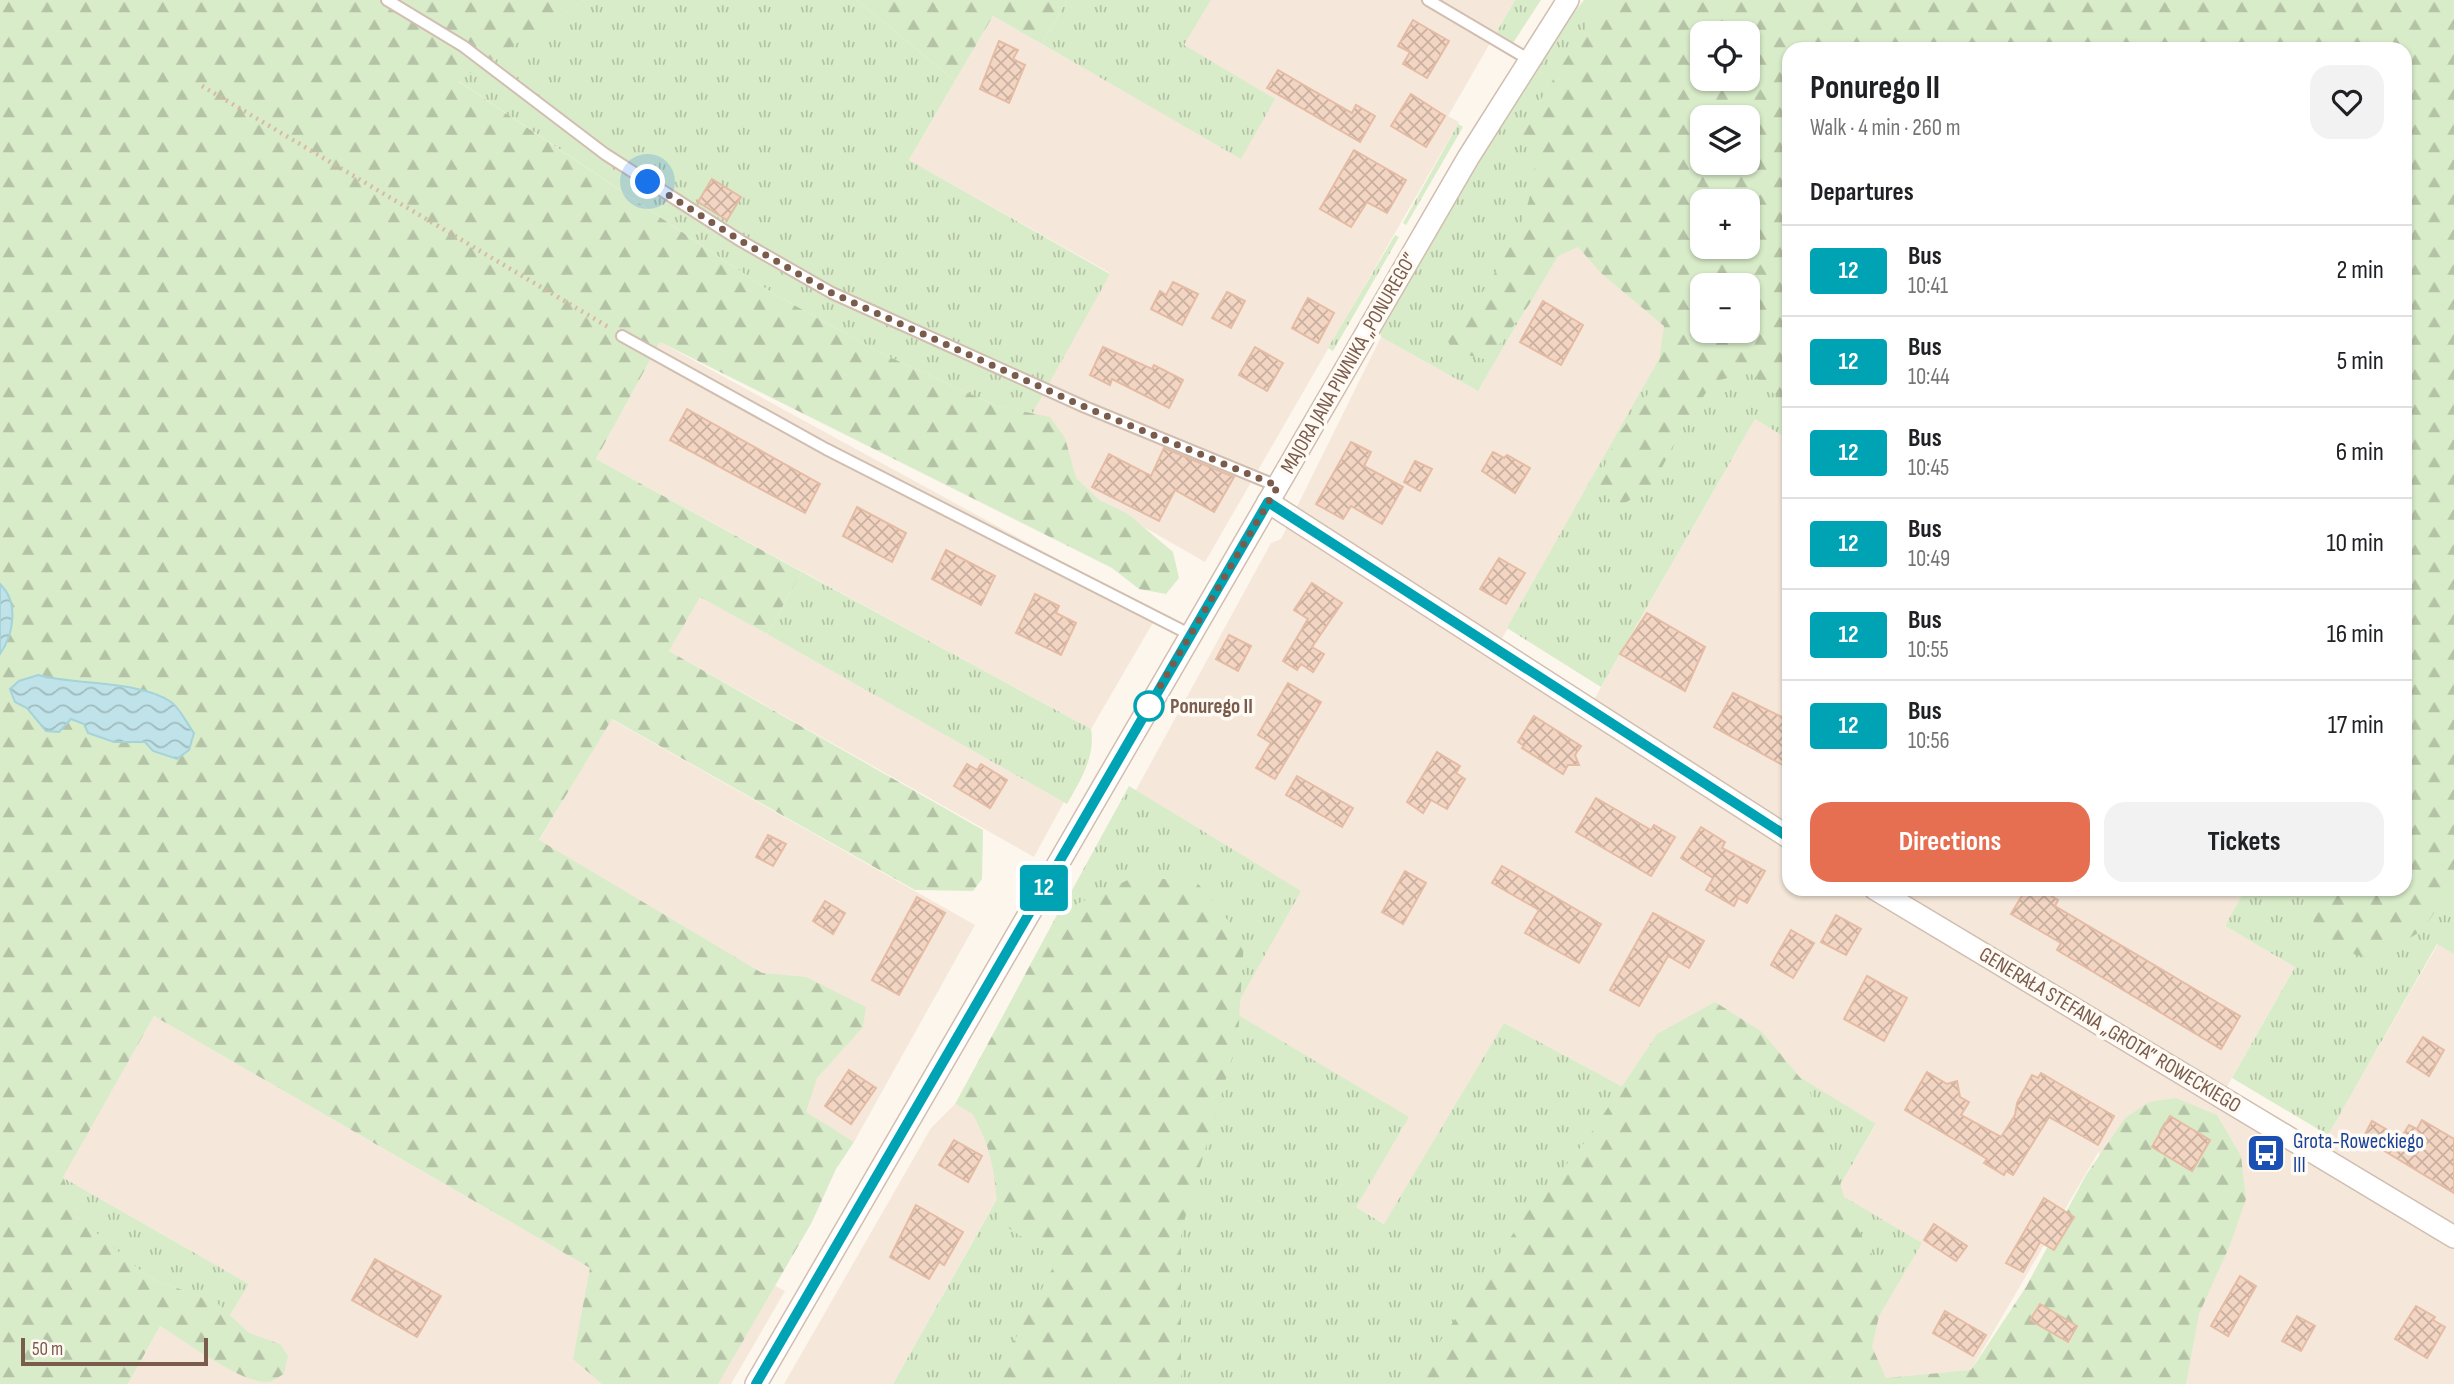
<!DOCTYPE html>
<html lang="en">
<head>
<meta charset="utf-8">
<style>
	:root { --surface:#fff; --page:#f2f2f2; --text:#202124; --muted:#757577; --line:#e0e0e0; --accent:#e76f51 }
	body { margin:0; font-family:"Sofia Sans Condensed",sans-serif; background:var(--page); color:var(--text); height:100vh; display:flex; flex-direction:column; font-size:26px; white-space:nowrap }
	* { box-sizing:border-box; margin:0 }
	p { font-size:23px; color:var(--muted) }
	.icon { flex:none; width:38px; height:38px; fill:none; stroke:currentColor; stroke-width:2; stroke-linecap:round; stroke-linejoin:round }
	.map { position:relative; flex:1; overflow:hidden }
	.panel { position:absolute; left:1782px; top:42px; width:630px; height:854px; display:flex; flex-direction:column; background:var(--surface); border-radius:21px; box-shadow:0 2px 5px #0004 }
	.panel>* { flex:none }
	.badge { padding:0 14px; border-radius:5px; font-size:24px; line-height:46px }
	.controls { position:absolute; left:1690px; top:21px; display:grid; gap:14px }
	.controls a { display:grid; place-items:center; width:70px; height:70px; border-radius:14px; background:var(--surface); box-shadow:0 2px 5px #0004; font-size:35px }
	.scale { position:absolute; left:21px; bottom:18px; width:187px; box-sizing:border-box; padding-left:7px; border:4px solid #7a5c4d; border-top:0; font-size:19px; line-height:24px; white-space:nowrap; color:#7a5c4d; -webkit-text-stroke:5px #fffaf3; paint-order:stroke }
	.you { position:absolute; width:35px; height:35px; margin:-18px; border:5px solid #fff; border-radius:50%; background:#1a73e8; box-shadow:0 0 0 10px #1a73e833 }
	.map>.badge { position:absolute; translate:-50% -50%; box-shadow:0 0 0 4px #fff }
	h2 { padding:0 28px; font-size:26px; line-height:63px }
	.round { display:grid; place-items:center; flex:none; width:74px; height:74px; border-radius:21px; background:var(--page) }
	.summary { display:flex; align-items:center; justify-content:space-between; height:119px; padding:0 28px }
	h1 { font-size:33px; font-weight:700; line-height:52px }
	.button { display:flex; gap:14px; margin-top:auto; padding:14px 28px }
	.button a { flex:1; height:80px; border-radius:21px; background:var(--accent); color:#fff; font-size:28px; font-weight:700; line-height:80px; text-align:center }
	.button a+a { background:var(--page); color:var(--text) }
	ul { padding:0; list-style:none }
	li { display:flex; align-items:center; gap:21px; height:91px; padding:0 28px; border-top:2px solid var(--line) }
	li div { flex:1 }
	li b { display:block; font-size:26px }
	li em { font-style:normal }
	li .badge { min-width:77px; font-weight:700; text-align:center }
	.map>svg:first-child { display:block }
</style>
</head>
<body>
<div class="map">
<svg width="2454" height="1384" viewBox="0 0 2454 1384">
	<defs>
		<pattern id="grass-tufts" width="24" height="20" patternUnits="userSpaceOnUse" patternTransform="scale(1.75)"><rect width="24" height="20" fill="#d8ecc9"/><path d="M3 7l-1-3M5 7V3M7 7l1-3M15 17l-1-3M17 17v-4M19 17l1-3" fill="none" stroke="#b4c2a5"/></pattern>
		<pattern id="forest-firs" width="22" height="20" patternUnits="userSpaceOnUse" patternTransform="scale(1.75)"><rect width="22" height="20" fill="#d8ecc9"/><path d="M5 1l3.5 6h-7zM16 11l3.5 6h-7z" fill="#b4c2a5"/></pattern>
		<pattern id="water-waves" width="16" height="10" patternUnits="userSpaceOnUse" patternTransform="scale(1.75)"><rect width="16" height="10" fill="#bfe3e8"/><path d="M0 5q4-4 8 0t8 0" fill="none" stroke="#a0bbbe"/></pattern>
		<pattern id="building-cross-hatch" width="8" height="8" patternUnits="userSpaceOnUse" patternTransform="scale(1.75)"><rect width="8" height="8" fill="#f3d5c3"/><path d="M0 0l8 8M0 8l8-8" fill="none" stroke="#cab0a1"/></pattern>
	</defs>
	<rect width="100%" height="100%" fill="#fdf6ec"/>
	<g fill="#f5e8da">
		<path d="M1211 0H1515L1448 116 1459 122 1205 562 1011 451 1110 273 909 160 993 16 1241 158 1184 45Z"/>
		<path d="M1577 221 1699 288 1495 651 1588 710 1755 419 1788 439V889H2245L2225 926 2295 967 2221 1097 2316 1155 2438 944 2454 954V1384H2124L2099 1151 1971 1370 1895 1384H1839L1836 1192 1876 1125 1655 1104 1504 1023 1385 1224 1356 1207 1233 1012 1136 790 1271 543 1281 539 1381 337 1478 391Z"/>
		<path d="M660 342 1158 614 1091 729 596 459Z"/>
		<path d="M700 596 1064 802 1034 857 669 651Z"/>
		<path d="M611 719 975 925 854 1142 712 1059 539 841Z"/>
		<path d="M154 1016 590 1268 627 1205 785 1291 731 1384H128L160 1326 207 1354 249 1284 62 1177Z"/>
		<path d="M955 1104 1027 1144 893 1384H784L931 1128Z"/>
	</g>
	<g fill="url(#grass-tufts)" fill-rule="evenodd">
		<path d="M585 0H857L955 81 909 160 1110 274 1032 414 997 406 883 354 774 294 457 80Z"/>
		<path d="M1067 0H1211L1184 45 1275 99 1241 159 1042 44Z"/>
		<path d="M1515 0H1541L1513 43 1496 33Z"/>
		<path d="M1584 0H2454V954L2437 944 2328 1135 2232 1078 2295 967 2225 926 2245 889H2404V49H1788V439L1755 419 1601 687 1507 628 1699 288 1577 221 1478 391 1381 337 1380 331C1442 223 1506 97 1584 0ZM1703 33H1748V79H1703ZM1703 117H1748V163H1703ZM1703 201H1748V247H1703ZM1703 285H1748V331H1703Z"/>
		<path d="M1458 124 1463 127 1406 225 1403 223Z"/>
		<path d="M1395 235 1399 237 1333 351 1328 348Z"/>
		<path d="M802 572 1091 729C1096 756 1080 781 1067 804L767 634Z"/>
		<path d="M1129 786 1301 891 1233 1012 1409 1117 1356 1207 1384 1224 1504 1023 1655 1104 1707 1020 1876 1124 1836 1192 1922 1243 1839 1384H893L1027 1145 955 1104Z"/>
		<path d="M62 1177 249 1284 229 1317 216 1303 148 1277 111 1247 78 1217Z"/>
	</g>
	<g fill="url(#forest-firs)" fill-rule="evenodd">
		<path d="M0 0H585L458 81 774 294 883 354 997 406 1050 417 1065 438 1076 478 1099 500 1128 514 1173 552 1179 578 1166 594 1139 589 1112 568 660 342 596 459 802 572 767 634 700 597 669 651 983 830 982 879 973 891 915 890 612 719 539 840 762 973 806 977 866 1007 863 1027 817 1078 806 1112 854 1142 836 1169 812 1222 718 1384H602L573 1359 590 1268 154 1016 63 1177 78 1217 148 1277 217 1303 249 1333 280 1344 288 1356 284 1374C279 1376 274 1381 269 1382 240 1384 186 1341 160 1326L128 1384H0Z"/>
		<path d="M857 0H1067L1042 44 993 16 955 81Z"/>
		<path d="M1603 0H2454V882L2423 930 2373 960 2323 944 2300 889H2404V49H1788V406L1749 372 1713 382 1680 432 1651 489 1615 508 1598 482 1617 436 1656 383 1664 326 1602 274 1578 247 1558 256 1528 306 1488 360 1452 351 1448 341C1486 288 1537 222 1535 154L1516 139ZM1703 33H1748V79H1703ZM1703 117H1748V163H1703ZM1748 201V247H1703V201ZM1703 285H1748V331H1703Z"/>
		<path d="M1132 878 1195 880 1244 940 1238 1038 1181 1232V1384H1004L1003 1362 1057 1260 998 1221C995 1164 991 1143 961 1094L1058 913Z"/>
		<path d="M1715 1002 1762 1032 1807 1086 1822 1120 1848 1211 1887 1281 1872 1347 1886 1378 1971 1370 2026 1287 2086 1175 2125 1118 2149 1102 2176 1098 2217 1115 2241 1156 2246 1199 2230 1245 2199 1314 2186 1384H1411L1532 1206 1585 1142 1657 1034Z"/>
	</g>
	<g fill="url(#water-waves)" stroke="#a5d3da" stroke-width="2">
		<path d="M0 584C19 602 14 634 0 654Z"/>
		<path d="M38 675C74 685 143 681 171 702 180 708 187 724 194 733L189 750 177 759 153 751 145 742H114L88 733 84 724 71 719 59 732 46 731 27 708 15 702 10 689 19 681Z"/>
	</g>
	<g fill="url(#building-cross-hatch)" stroke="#e6bba3" stroke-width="2">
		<path d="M1413 20 1449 41 1427 78 1403 64 1410 52 1398 46Z"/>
		<path d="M999 41 1018 50 1013 59 1025 65 1009 103 980 89Z"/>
		<path d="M1278 70 1352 113 1356 105 1375 116 1360 142 1267 88Z"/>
		<path d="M1411 94 1445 116 1426 147 1391 126Z"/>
		<path d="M1354 150 1406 180 1387 213 1367 202 1351 227 1320 209Z"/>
		<path d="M712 179 741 197 727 220 698 202Z"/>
		<path d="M1173 282 1198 294 1182 325 1151 309 1160 291 1166 295Z"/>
		<path d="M1227 292 1245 301 1231 328 1212 318Z"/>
		<path d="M1308 298 1334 313 1318 343 1292 328Z"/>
		<path d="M1543 301 1583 325 1561 365 1520 342Z"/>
		<path d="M1103 347 1152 369 1154 365 1183 380 1169 408 1112 379 1110 385 1090 375Z"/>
		<path d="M1255 347 1283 363 1267 391 1239 375Z"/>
		<path d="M687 409 820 484 805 513 670 440Z"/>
		<path d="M1351 442 1371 452 1364 466 1403 487 1382 524 1351 506 1343 519 1316 504Z"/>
		<path d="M1164 448 1234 477 1214 512 1175 490 1159 521 1092 487 1109 454 1151 476Z"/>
		<path d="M1493 452 1504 458 1507 455 1530 468 1515 493 1482 471Z"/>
		<path d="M1415 461 1432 469 1420 491 1404 482Z"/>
		<path d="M857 507 906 533 892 562 843 536Z"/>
		<path d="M946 550 995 576 981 605 932 579Z"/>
		<path d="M1499 558 1525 573 1506 604 1480 589Z"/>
		<path d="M1312 583 1342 603 1312 647 1324 654 1313 672 1301 664 1297 670 1283 661 1308 619 1294 610Z"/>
		<path d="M1035 594 1059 606 1056 613 1076 623 1061 655 1016 633Z"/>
		<path d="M1647 613 1705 647 1685 691 1620 654Z"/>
		<path d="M1229 635 1251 646 1238 671 1216 659Z"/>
		<path d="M1288 683 1321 702 1275 779 1256 768 1271 743 1258 735Z"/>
		<path d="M1733 693 1788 720V768L1714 727Z"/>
		<path d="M1534 716 1581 746 1575 755 1579 765H1568L1563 774 1522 748 1524 746 1518 742Z"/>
		<path d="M1437 752 1460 766 1456 773 1465 779 1447 809 1431 800 1423 813 1407 802Z"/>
		<path d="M967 764 977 770 981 764 1007 780 990 808 954 786Z"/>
		<path d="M1297 776 1353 808 1342 827 1286 795Z"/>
		<path d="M1596 798 1651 830 1654 825 1675 837 1651 876 1576 832Z"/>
		<path d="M1701 827 1725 842 1722 848 1765 871 1747 903 1738 898 1734 906 1706 890 1713 878 1681 858Z"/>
		<path d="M768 835 786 844 773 866 756 857Z"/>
		<path d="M1502 866 1601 924 1579 963 1525 933 1539 910 1492 883Z"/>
		<path d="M1405 871 1426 883 1403 924 1382 912Z"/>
		<path d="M2026 889H2040L2058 900 2055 906 2240 1016 2221 1049 2057 950 2061 943 2011 914Z"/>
		<path d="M917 897 945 913 899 995 872 980Z"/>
		<path d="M825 901 845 913 833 934 813 921Z"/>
		<path d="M1653 913 1704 941 1689 968 1668 956 1639 1006 1610 990Z"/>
		<path d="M1836 915 1861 929 1846 955 1821 942Z"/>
		<path d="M1791 930 1814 943 1793 978 1771 965Z"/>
		<path d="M1867 976 1907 998 1884 1041 1844 1019Z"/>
		<path d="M2423 1037 2444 1050 2429 1076 2407 1062Z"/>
		<path d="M849 1070 876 1088 851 1124 825 1106Z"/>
		<path d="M1927 1072 1947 1084 1957 1081 1960 1097 1969 1102 1961 1115 2001 1137 2015 1115 2017 1103 2032 1075 2038 1078 2041 1073 2114 1116 2098 1145 2049 1117 2013 1175 2006 1171 2004 1175 1984 1163 1987 1159 1905 1110Z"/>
		<path d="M2170 1116 2210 1140 2192 1171 2152 1147Z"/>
		<path d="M2422 1120 2454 1139V1193L2363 1138 2372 1121 2401 1138 2409 1125 2417 1129Z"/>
		<path d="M954 1140 982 1156 968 1182 939 1165Z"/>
		<path d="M2044 1198 2074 1217 2054 1250 2040 1242 2023 1272 2006 1263Z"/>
		<path d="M916 1205 963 1232 944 1265 939 1262 929 1279 890 1257Z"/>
		<path d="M1934 1224 1967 1246 1956 1261 1924 1240Z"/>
		<path d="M375 1259 441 1296 417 1337 352 1300Z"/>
		<path d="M2240 1276 2256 1286 2228 1336 2211 1326Z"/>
		<path d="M2040 1304 2077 1326 2068 1342 2030 1320Z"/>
		<path d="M2416 1306 2435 1317 2433 1320 2445 1327 2427 1358 2395 1339Z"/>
		<path d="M1945 1311 1986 1335 1973 1356 1933 1333Z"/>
		<path d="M2297 1316 2315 1326 2301 1351 2282 1341Z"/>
	</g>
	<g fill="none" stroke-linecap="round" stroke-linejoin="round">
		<g stroke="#d1beb0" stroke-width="14">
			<g id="lane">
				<path d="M387 0 463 46 605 154 741 241 832 293 1085 407 1277 486"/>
				<path d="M1428 0 1528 59"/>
				<path d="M622 336 826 449 1191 635"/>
			</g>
		</g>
		<g stroke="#d1beb0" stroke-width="24">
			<g id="street">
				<path d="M1268 502 1788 837"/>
				<path d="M1875 889 2454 1237"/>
				<path d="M756 1384 1468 158 1568 0"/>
			</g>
		</g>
		<path stroke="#d9b8a5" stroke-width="4.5" stroke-dasharray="2 5" stroke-linecap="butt" d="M202 86 610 328"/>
		<use href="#lane" stroke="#fff" stroke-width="10"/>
		<use href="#street" stroke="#fff" stroke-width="21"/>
	</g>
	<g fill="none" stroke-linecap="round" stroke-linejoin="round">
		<g stroke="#fff" stroke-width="16">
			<path id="line" d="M756 1384 1268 502 1788 837"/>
		</g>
		<use href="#line" stroke="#00a3b4" stroke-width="10"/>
		<path stroke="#7a5c4d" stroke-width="7" stroke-dasharray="0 12.6" d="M648 182 741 241 832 293 1085 407 1278 486 1142 717 1149 706"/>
	</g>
	<defs>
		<g id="bus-square" transform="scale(2.0125)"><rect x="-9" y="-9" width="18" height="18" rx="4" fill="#1a4fb4" stroke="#fffaf3"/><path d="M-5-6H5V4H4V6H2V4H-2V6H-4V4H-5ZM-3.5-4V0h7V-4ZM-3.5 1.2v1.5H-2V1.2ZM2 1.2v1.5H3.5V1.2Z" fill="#fff"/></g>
	</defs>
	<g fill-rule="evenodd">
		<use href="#bus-square" x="2266" y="1153"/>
	</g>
	<circle fill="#fff" stroke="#00a3b4" stroke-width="3.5" cx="1149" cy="706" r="14"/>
	<g text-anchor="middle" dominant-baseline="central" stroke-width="7" stroke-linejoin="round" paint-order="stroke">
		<g font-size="21" fill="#7a5c4d" stroke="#fffaf3">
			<text transform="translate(1349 363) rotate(-60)">MAJORA JANA PIWNIKA „PONUREGO”</text>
			<text transform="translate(2110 1030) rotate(31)">GENERAŁA STEFANA „GROTA” ROWECKIEGO</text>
		</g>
		<g font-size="21" font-weight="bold" fill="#7a5c4d" stroke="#fffaf3" text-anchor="start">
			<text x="1170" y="706">Ponurego II</text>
		</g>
		<g font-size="21" fill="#164399" stroke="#fffaf3" text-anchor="start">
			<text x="2293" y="1141">Grota-Roweckiego<tspan x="2293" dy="24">III</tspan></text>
		</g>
	</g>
</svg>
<div class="controls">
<a><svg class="icon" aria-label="locate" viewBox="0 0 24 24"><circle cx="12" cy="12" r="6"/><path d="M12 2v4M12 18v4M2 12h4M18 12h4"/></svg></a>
<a><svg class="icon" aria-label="layers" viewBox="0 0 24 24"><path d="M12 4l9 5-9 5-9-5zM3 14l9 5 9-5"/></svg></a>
<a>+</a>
<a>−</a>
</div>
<div class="scale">50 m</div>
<div class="you" style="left:648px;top:182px"></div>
<b class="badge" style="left:1044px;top:888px;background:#00a3b4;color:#fff">12</b>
<section class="panel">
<div class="summary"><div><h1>Ponurego II</h1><p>Walk · 4 min · 260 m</p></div><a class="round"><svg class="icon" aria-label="heart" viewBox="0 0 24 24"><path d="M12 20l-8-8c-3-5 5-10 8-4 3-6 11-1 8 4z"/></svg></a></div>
<h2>Departures</h2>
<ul>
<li><span class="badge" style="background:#00a3b4;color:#fff">12</span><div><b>Bus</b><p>10:41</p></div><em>2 min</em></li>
<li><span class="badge" style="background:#00a3b4;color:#fff">12</span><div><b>Bus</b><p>10:44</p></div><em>5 min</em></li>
<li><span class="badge" style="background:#00a3b4;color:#fff">12</span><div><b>Bus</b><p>10:45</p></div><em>6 min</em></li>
<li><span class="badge" style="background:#00a3b4;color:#fff">12</span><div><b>Bus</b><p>10:49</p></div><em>10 min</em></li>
<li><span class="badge" style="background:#00a3b4;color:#fff">12</span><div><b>Bus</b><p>10:55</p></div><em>16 min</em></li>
<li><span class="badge" style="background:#00a3b4;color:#fff">12</span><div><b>Bus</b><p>10:56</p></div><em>17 min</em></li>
</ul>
<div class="button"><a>Directions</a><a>Tickets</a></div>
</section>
</div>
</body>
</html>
